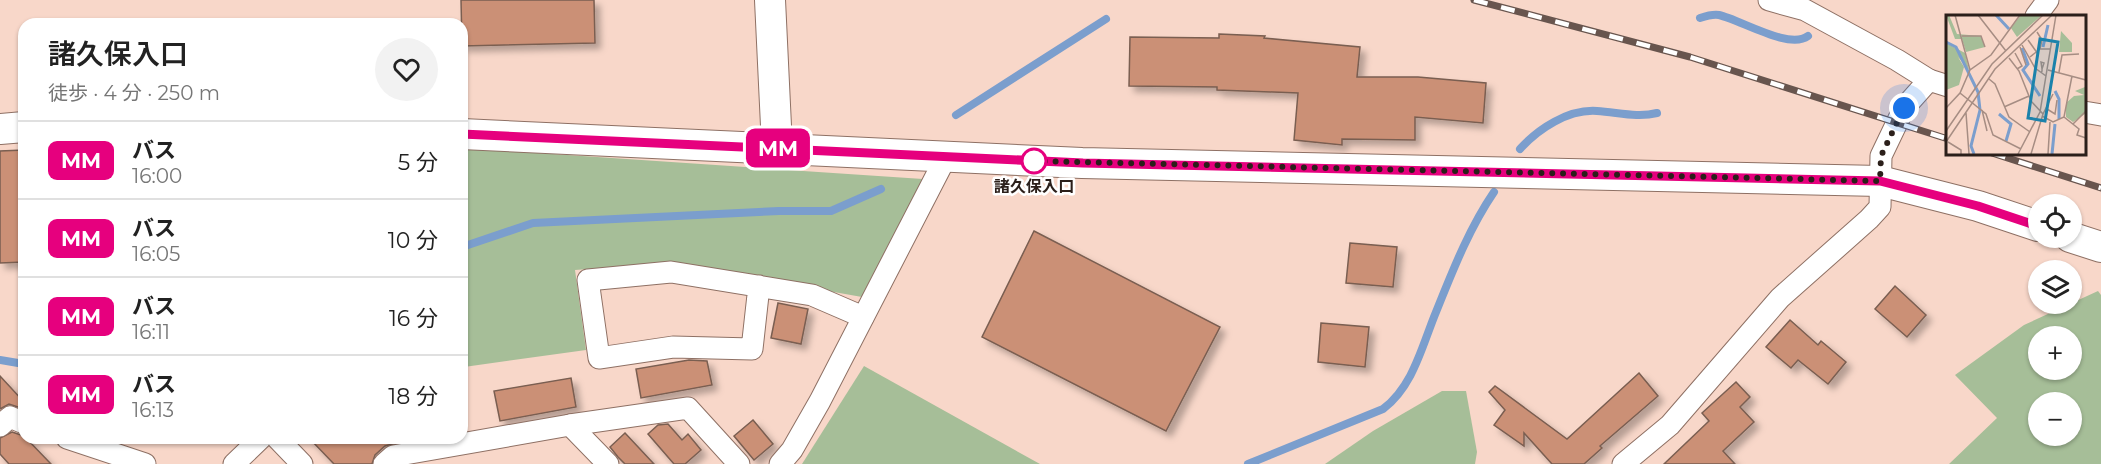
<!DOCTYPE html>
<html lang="ja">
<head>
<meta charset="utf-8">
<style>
	:root { --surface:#fff; --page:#f2f2f2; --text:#222; --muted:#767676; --line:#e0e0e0 }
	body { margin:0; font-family:Montserrat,"Noto Sans JP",sans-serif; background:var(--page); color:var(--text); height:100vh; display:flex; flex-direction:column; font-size:22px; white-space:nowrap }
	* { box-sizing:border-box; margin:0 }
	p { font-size:20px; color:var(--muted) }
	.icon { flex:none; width:33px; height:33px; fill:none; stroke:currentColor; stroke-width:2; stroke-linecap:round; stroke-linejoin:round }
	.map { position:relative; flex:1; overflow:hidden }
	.drawer { position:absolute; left:18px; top:18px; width:450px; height:426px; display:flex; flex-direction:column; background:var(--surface); border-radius:18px; box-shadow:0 2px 4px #0004 }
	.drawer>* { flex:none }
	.badge { padding:0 12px; border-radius:9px; font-size:21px; line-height:39px }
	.controls { position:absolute; left:2028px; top:194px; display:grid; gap:12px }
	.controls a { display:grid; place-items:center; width:54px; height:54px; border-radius:50%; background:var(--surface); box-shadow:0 2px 4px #0004; font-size:30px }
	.you { position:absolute; width:30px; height:30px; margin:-15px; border:4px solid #fff; border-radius:50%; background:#1a73e8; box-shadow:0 0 0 9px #1a73e833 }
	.map>.badge { position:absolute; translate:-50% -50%; box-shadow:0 0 0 3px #fff }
	.round { display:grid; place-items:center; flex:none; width:63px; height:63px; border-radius:32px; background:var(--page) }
	.headline { display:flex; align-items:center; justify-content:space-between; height:102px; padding:0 30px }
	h1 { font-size:28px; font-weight:600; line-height:45px }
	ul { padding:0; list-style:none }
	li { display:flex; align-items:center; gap:18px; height:78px; padding:0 30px; border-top:2px solid var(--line) }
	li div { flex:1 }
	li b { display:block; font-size:22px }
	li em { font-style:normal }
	li .badge { min-width:66px; font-weight:700; text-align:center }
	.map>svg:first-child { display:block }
</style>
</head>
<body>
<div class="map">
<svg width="2101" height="464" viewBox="0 0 2101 464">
	<defs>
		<filter id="shadow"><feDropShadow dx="5.5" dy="5.5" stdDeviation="3" flood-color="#0004"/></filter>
	</defs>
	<rect width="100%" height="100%" fill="#f8d7c9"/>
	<g fill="#a6be98" fill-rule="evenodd">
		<path d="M462 148 923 179 862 297 671 263 575 270 586 350 464 367 462 352Z"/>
		<path d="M2098 291 2101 295V464H1949L1997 418 1955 375 2024 325ZM2038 336H2072V369H2038ZM2038 402H2072V435H2038Z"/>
		<path d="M864 366 1040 464H802Z"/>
		<path d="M1442 391H1466L1477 452 1475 464H1325L1373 431Z"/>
	</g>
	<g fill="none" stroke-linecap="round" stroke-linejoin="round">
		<g stroke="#7b9ecd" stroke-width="8">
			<path d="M1700 18C1706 16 1713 14 1719 15 1741 20 1789 50 1808 36"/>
			<path d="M956 115 1106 19"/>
			<path d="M1520 149C1538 129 1568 109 1597 111 1617 112 1637 118 1657 113"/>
			<path d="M462 247 533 223 779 211H831L881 189"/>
			<path d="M0 360 24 364"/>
			<path d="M1248 464 1383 409C1412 387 1421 350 1434 317 1451 275 1468 230 1494 192"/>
		</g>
	</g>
	<g fill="#cb9076" stroke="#7a5e51" stroke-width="1.5" filter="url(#shadow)">
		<path d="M461 0H594L595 43 462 46Z"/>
		<path d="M1219 34 1265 36 1264 38 1360 47 1357 77H1418L1486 83 1483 123 1415 117V140L1342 139V145L1294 140 1298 93 1217 90V87L1129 86 1130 37 1219 38Z"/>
		<path d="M24 150V262L0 263V151Z"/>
		<path d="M1034 231 1220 327 1166 431 982 337Z"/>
		<path d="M1350 243 1397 247 1393 287 1346 283Z"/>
		<path d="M1895 286 1926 315 1907 337 1875 309Z"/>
		<path d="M778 303 808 309 801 344 771 338Z"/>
		<path d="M1790 320 1818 345 1821 341 1846 362 1828 384 1798 360 1791 368 1766 347Z"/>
		<path d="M1321 323 1369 327 1365 367 1318 362Z"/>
		<path d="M689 360 707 361 712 385 641 398 636 369Z"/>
		<path d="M1639 373 1658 396 1600 446 1602 448 1584 464H1552L1524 433V446L1494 425 1505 410 1489 392 1495 386 1567 439Z"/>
		<path d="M0 376 24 402V409L9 404 0 409Z"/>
		<path d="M571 378 576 407 500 421 494 391Z"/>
		<path d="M1736 382 1750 397 1740 407 1754 422 1723 451 1735 464H1664L1709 421 1702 413Z"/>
		<path d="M753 420 773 444 754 460 734 436Z"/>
		<path d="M668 424 682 440 688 434 701 450 685 464H674L648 434 658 425Z"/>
		<path d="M12 432 24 436V438H26L51 464H9L0 454V438Z"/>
		<path d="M625 433 654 464H625L618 457 610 447Z"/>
		<path d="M309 438H397L400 442 385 446 375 455 372 464H334Z"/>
	</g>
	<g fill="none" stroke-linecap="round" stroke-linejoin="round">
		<g stroke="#8e7064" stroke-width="23">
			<g id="street">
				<path d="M1769 0 1805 10 1897 60 1929 80"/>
				<path d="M2036 16 2048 0"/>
				<path d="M2084 112 2101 115"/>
				<path d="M759 286 752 349 673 347 599 358 588 280 671 272 812 295 863 317"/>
				<path d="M570 425 608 464"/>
				<path d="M0 426 10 417 24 423"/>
				<path d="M67 438 145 464"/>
				<path d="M277 438 302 464"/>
				<path d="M234 464 261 438"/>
				<path d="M384 464 393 456 570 425 688 408 739 464"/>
				<path d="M780 464 792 450 820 401 947 155"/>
				<path d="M1623 464 1670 425 1780 298 1869 219 1880 207 1881 156 1904 108 1929 80 1948 86"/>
			</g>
		</g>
		<g stroke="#8e7064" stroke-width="32">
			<g id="secondary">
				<path d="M770 0 777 147"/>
				<path d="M0 129 24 127"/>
				<path d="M462 134 1082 163 1880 181 1978 206 2038 226"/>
				<path d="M2070 237 2101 247"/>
			</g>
		</g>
		<use href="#street" stroke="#fff" stroke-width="21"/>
		<use href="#secondary" stroke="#fff" stroke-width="30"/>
		<g stroke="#68554e" stroke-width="7">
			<g id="rail">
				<path d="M1474 0 1690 57 1948 139"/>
				<path d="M1992 153 2101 188"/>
			</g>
		</g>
		<use href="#rail" stroke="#fff" stroke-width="4.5" stroke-dasharray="14" stroke-linecap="butt"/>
	</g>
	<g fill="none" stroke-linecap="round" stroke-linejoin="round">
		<g stroke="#fff" stroke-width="14">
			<path id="line" d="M462 134 1083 163 1880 181 1978 206 2038 226"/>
		</g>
		<use href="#line" stroke="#e6007e" stroke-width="9"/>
		<path stroke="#2b1f1a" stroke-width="6" stroke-dasharray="0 10.8" d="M1034 161 1880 181 1881 156 1904 108"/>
	</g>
	<circle fill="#fff" stroke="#e6007e" stroke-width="3" cx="1034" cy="161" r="12"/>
	<g text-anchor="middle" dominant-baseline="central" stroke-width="5" stroke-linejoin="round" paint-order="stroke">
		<g font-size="16" font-weight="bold" fill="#2b1f1a" stroke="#fff">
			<text x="1034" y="186">諸久保入口</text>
		</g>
	</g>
	<g transform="translate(1946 15)">
		<rect width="140" height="140" fill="#f8d7c9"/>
		<path d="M0 0H3L11 19 35 21 39 32 20 37 16 24H9ZM75 0H96L71 22 65 13ZM115 16 126 28V37H113ZM0 28 19 38 23 55 12 42 18 52 13 70 0 75ZM139 72V99L127 107 120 102V88L128 81 138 80 129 76Z" fill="#a6be98"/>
		<path fill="none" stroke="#7b9ecd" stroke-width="3" d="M50 0 63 14M0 27 10 32 32 77 34 95 25 131 28 139M97 32 102 10M76 33 82 49 77 55 94 81M109 76 113 84V104M53 99 65 109 60 126M106 139 109 109"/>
		<path fill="none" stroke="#a68d83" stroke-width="1.5" d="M9 0 24 55M32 0 60 36M91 17 96 25 94 34M16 21H35L39 32M82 25 92 39 89 53M76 30 89 53 100 61M74 32 80 50M69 38 76 51 71 54M84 42 94 34H104M63 43 73 56 85 86 97 99 85 139M102 55 140 65M113 57 116 40 133 39M95 58 96 56V54L98 48 95 47 96 54M43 64 49 69 63 102 84 117M14 78 40 99 47 120 75 134M58 92 83 81M0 93 14 78 24 55 45 40 74 0M101 94 109 99 111 85M36 95 41 116M20 98 23 139M97 99 107 79M96 101 107 107 118 102 126 61M118 102 133 114 131 120 140 123M127 109 140 96M0 116 46 49 97 0M0 127 49 54 106 0M2 127 15 135V139M72 139 94 97 110 0M102 139 104 107"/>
		<path fill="#1b82ab" fill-opacity="0.15" stroke="#1b82ab" stroke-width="3" d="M94 24 112 27 99 106 82 103Z"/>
		<rect width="140" height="140" fill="none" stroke="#2b1f1a" stroke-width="3"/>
	</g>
</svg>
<div class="controls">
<a><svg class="icon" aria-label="locate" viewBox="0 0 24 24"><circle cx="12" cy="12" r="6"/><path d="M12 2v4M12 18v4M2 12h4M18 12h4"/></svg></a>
<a><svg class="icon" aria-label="layers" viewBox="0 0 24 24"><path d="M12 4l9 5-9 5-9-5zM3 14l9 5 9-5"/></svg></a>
<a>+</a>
<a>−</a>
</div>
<div class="you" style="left:1904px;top:108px"></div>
<b class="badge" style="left:778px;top:148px;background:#e6007e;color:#fff">MM</b>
<section class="drawer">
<div class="headline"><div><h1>諸久保入口</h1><p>徒歩 · 4 分 · 250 m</p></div><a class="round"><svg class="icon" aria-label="heart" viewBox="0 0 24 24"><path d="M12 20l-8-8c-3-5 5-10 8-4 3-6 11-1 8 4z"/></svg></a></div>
<ul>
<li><span class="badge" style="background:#e6007e;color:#fff">MM</span><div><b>バス</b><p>16:00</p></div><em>5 分</em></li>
<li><span class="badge" style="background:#e6007e;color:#fff">MM</span><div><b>バス</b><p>16:05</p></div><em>10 分</em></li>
<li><span class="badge" style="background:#e6007e;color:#fff">MM</span><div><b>バス</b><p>16:11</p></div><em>16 分</em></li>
<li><span class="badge" style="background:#e6007e;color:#fff">MM</span><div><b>バス</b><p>16:13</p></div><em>18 分</em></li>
</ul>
</section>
</div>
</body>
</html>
